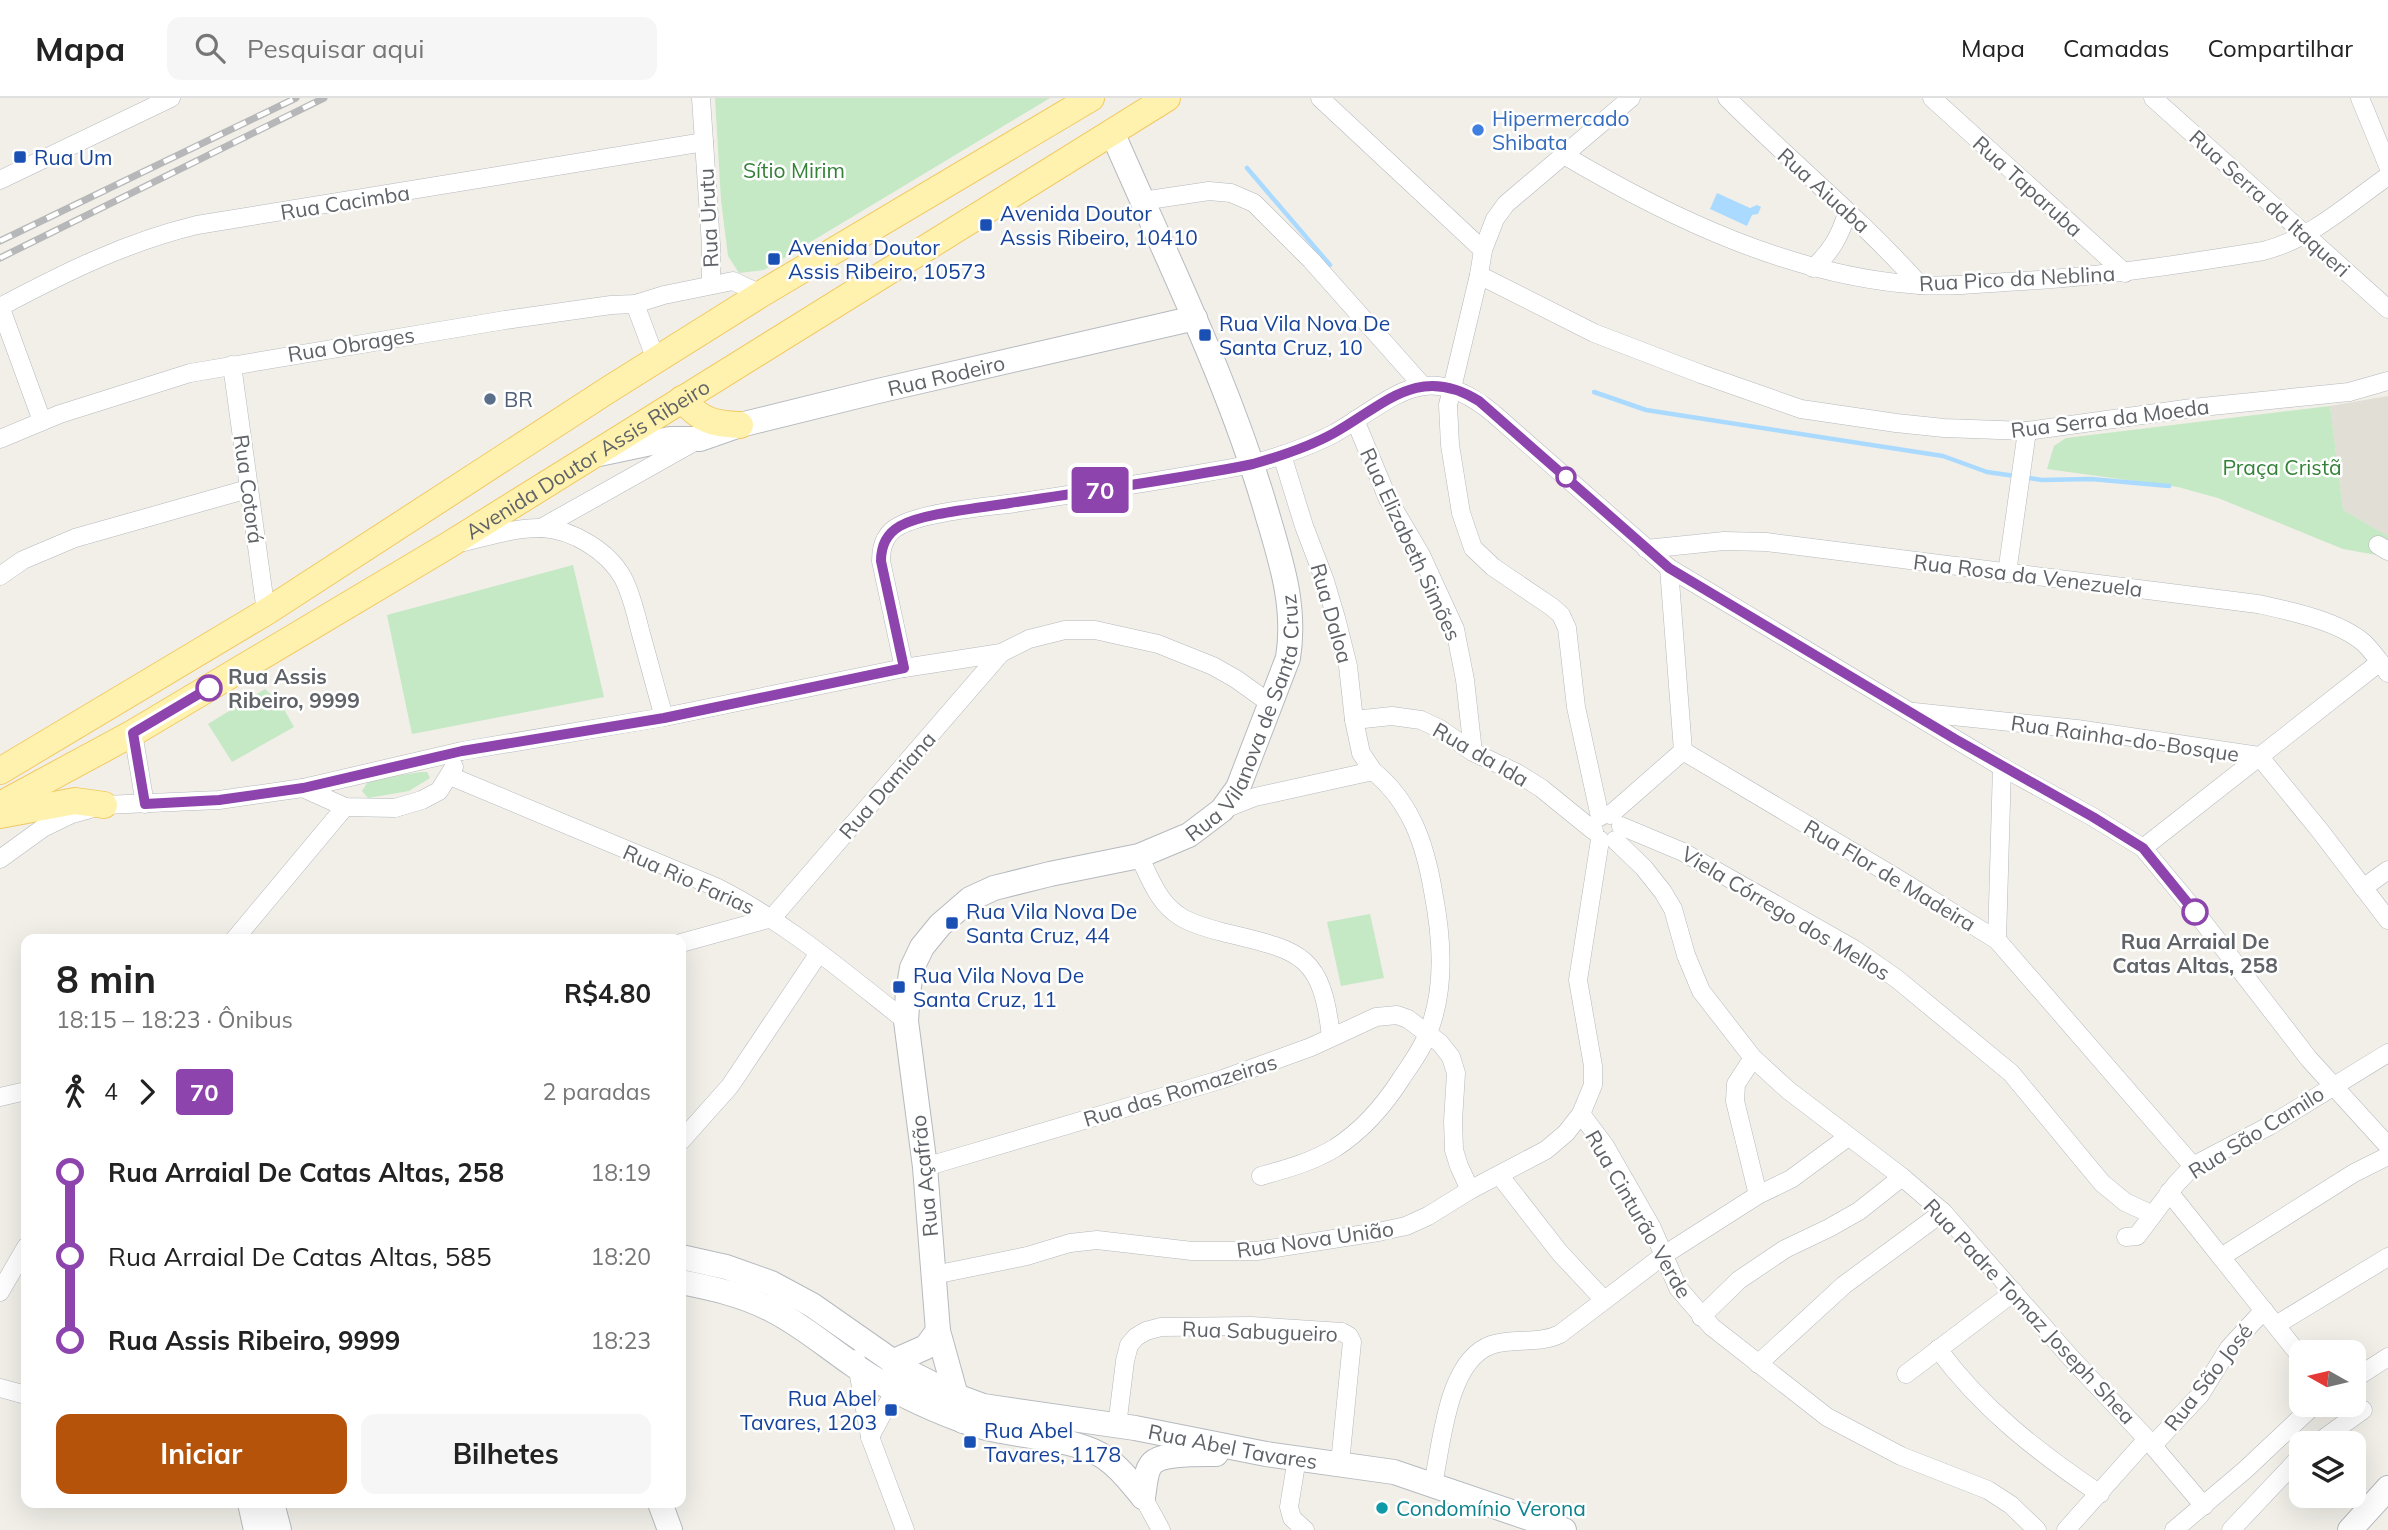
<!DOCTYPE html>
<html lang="pt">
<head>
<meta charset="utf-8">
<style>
	:root { --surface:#fff; --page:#f6f6f6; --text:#222; --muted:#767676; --line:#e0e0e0; --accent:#b45309 }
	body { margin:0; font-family:Mulish,sans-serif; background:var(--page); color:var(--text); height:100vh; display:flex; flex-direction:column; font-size:26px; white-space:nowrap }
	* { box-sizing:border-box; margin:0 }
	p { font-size:23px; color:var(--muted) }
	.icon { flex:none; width:38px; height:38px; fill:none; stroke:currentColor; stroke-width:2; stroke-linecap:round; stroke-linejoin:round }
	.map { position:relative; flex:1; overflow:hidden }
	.drawer { position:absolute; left:21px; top:836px; width:665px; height:574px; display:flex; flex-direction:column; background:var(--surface); border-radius:14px; box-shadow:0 7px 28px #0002 }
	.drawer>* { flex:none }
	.badge { padding:0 14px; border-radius:5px; font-size:24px; line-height:46px }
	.needle { width:46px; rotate:278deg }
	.buttons { position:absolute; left:2289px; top:1242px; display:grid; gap:14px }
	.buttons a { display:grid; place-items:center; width:77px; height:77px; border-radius:14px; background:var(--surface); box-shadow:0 7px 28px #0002; font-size:35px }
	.map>.badge { position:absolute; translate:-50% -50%; box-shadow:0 0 0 4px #fff }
	.legs { display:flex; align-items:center; gap:10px; height:77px; padding:0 35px; font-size:23px }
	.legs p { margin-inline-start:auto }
	.overview { display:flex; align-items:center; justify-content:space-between; height:119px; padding:0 35px }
	h1 { font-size:38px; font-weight:700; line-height:52px }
	.action { display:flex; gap:14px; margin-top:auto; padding:14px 35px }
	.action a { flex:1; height:80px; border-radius:14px; background:var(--accent); color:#fff; font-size:28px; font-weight:700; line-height:80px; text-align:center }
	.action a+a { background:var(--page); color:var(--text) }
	ul { padding:0 35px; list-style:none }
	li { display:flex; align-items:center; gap:24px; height:84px; font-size:26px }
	li i { display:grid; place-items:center; width:10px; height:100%; margin:0 9px; background:currentColor }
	li i::after { content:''; width:18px; height:18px; margin:-9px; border:5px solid; border-radius:50%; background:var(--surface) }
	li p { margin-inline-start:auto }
	li:first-child i { background:linear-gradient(#0000 50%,currentColor 0) }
	li:last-child i { background:linear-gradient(currentColor 50%,#0000 0) }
	header { display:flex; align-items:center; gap:42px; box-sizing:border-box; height:98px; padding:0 35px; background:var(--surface); border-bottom:2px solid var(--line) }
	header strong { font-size:33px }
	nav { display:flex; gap:38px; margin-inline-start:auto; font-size:24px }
	.search { width:490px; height:63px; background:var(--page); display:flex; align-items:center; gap:18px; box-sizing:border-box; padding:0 24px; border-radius:14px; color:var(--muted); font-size:26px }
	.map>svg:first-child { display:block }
</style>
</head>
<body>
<header>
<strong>Mapa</strong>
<div class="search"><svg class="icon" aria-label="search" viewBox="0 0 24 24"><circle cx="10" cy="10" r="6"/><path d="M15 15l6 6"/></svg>Pesquisar aqui</div>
<nav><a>Mapa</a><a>Camadas</a><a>Compartilhar</a></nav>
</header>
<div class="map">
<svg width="2388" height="1432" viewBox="0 0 2388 1432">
	<rect width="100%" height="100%" fill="#f1efe8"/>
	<path fill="#e1ded6" d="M2388 298V438L2343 412 2330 308Z"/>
	<g fill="#c5e8c5">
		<path d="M715 0H1050L764 172 739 175 728 158 721 102Z"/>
		<path d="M2330 308 2343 412 2388 438V459L2343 451 2218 400 2178 389 2047 371 2054 348 2066 340Z"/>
		<path d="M573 467 604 599 412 636 387 517Z"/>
		<path d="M265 591 281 606 294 629 232 664 208 626Z"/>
		<path d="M421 674H427L430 680 409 693 368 700 362 693 369 682Z"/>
		<path d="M1370 816 1384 880 1341 888 1327 824Z"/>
	</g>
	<path fill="#aadaff" d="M1717 95 1750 110 1757 107 1761 109 1758 116 1752 117 1747 128 1710 111Z"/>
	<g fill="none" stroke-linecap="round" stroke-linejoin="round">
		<g stroke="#aadaff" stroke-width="4.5">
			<path d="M1247 70 1330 167"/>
			<path d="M1594 294 1646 312 1943 358 1987 374 2015 378"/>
			<path d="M2023 379 2042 382 2091 381 2169 388"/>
		</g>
		<g stroke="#b5b8bc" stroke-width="19">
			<g id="street">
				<path d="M701 0 711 147V187"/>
				<path d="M1320 0 1483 152"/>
				<path d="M1727 0C1790 63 1860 120 1920 187"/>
				<path d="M1932 0 2125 175"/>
				<path d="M2153 0 2388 211"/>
				<path d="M2360 0 2388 68"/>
				<path d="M1564 57C1670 120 1794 179 1920 187 1948 189 1977 186 2005 184 2092 180 2177 167 2263 153 2311 141 2348 106 2388 78"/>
				<path d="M0 82 171 0"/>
				<path d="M1142 103 1209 93 1231 95 1254 105 1311 162 1422 287"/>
				<path d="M1813 170C1831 154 1840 138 1847 115"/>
				<path d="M1479 177 1594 235 1701 276 1801 311 1896 325 1944 330 2027 333 2192 310 2349 294 2388 283"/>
				<path d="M635 206 656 262"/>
				<path d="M0 208 42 323"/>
				<path d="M0 209C64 175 126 144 197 127L704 44"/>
				<path d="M232 267 266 514"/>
				<path d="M1355 322 1388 401 1421 457 1455 531 1465 582 1473 654"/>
				<path d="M0 341 60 316 190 275 505 222 611 207 635 206 664 197 733 183 761 196"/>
				<path d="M1282 357 1304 428 1325 483 1336 520 1348 568 1354 622 1361 655 1373 673"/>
				<path d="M541 430 696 343"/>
				<path d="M464 444C489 438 517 429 543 430 573 432 608 453 623 480 632 497 636 517 641 536 649 564 656 592 664 619"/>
				<path d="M2378 447 2388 453"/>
				<path d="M1646 451 1724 443 1766 444 2258 506C2290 513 2339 523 2364 545 2373 554 2381 565 2388 575"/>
				<path d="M1669 470 1683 653"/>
				<path d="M2007 475 2027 333"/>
				<path d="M0 478 23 462 75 440 248 391"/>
				<path d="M904 570 881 463C881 448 885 435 899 428 924 414 985 409 1015 405 1094 393 1174 381 1253 366 1281 358 1309 349 1335 335 1396 299 1426 259 1494 316L1669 470 2002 669 2093 719 2143 750 2187 803 2309 961 2388 1048"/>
				<path d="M1914 614 2077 631 2259 658 2321 734 2388 822"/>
				<path d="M1354 622 1392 618 1421 622 1440 631 1473 654 1517 675 1541 690 1594 733"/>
				<path d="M133 635 145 706"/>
				<path d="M1683 653 1895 779 1997 842 2193 1068"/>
				<path d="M450 678 716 789C786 824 845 875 906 923"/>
				<path d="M303 690 345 709 395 710 422 702 439 693 454 669"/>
				<path d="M1222 712 1255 699 1373 673C1411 704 1425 746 1433 793 1442 840 1446 890 1428 935 1422 952 1410 967 1401 981 1383 1009 1363 1032 1335 1050 1312 1064 1286 1071 1261 1078"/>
				<path d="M1610 717 1683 653"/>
				<path d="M1600 719 1576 609 1567 530 1561 517 1552 509 1493 469 1473 450 1461 415 1450 347 1448 307 1479 177 1483 152 1495 121 1506 106 1631 0"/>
				<path d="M1621 728 1683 754 1854 851 1897 881 2011 975 2102 1085 2125 1104 2153 1117"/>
				<path d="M1615 742 1644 770 1663 794 1673 811 1686 857 1701 893 1753 960 1788 992 1902 1079 1943 1114 2071 1260 2147 1341 2204 1408"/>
				<path d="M2143 750 2380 564"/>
				<path d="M1139 758C1150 780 1158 805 1181 819 1194 827 1211 831 1226 835 1301 853 1322 856 1331 939"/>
				<path d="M0 761 43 730 72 716 104 707 219 702 303 690 462 653 664 619 904 570 1001 555 1029 541 1065 532H1095L1158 546 1213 568 1236 581 1271 606"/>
				<path d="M2363 790 2388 772"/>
				<path d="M234 842 345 709"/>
				<path d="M1997 842 2002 669"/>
				<path d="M681 845 772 820 1001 555"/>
				<path d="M1753 960 1736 986 1735 1003 1758 1097"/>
				<path d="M0 999 26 993"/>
				<path d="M1581 1016 1605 1048 1652 1130 1678 1190 1712 1229 1827 1319 1901 1358 1988 1392 2011 1407 2037 1432"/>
				<path d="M681 1043 730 988 819 855"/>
				<path d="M925 1069 1223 981 1311 949 1376 919 1397 917 1408 921 1440 945 1451 959 1456 975 1453 1023 1454 1052 1459 1068 1470 1092"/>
				<path d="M1500 1078 1560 1155 1604 1202"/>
				<path d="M2169 1094 2301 1259"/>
				<path d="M2126 1139 2137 1138 2176 1086 2193 1068 2269 1028 2388 955"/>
				<path d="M2221 1159 2354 1075 2388 1058"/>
				<path d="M934 1177 1027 1158 1070 1145 1097 1142 1192 1153H1257L1378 1134 1406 1128 1428 1118 1470 1092 1546 1052 1566 1035 1581 1016 1593 987V968L1578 882 1600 742"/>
				<path d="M0 1194 26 1149"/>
				<path d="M1701 1219 1739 1182 1785 1151 1829 1130 1859 1113 1902 1079"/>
				<path d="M2276 1227 2388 1159"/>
				<path d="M1938 1251C1982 1311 2038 1354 2100 1396"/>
				<path d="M856 1261 870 1339 905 1432"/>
				<path d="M1758 1266 1844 1187 1943 1114"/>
				<path d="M1906 1276 2014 1194"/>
				<path d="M2354 1281 2388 1259"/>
				<path d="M0 1290 26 1297"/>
				<path d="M1117 1328 1125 1263 1129 1247 1136 1239 1146 1233 1161 1229 1251 1228 1342 1234 1349 1238 1352 1244 1340 1365"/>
				<path d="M870 1339 895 1292"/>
				<path d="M2316 1346 2363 1312"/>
				<path d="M2153 1347 2200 1297 2229 1250 2264 1212"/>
				<path d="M1297 1360 1289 1409 1292 1420 1305 1432"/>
				<path d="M1433 1386C1442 1345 1447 1263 1491 1247 1514 1239 1538 1247 1560 1236L1664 1157 1758 1097 1791 1081 1848 1039"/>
				<path d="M1143 1399 1161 1432"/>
				<path d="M2066 1432 2147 1341"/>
				<path d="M2174 1432 2245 1372 2314 1307"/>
				<path d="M2231 1432 2301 1358"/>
			</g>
		</g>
		<g stroke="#b6babf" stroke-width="26">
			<g id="secondary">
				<path id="s1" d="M599 356 670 341H700L740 327 878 293 1195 220"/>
				<path id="s2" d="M681 1159 726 1169 771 1185 812 1207 905 1272 956 1298 983 1308 1135 1330 1266 1356 1394 1374 1564 1432"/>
				<path d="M681 1184C712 1190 743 1197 772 1212 802 1227 827 1249 855 1268 888 1291 926 1309 964 1323 1005 1339 1054 1336 1093 1353 1114 1362 1129 1382 1143 1399"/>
				<path d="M892 1264 926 1249 938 1233"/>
				<path id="s3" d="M963 1323 938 1233 925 1069 906 923 908 894 912 870 922 849 940 827 970 801 994 790 1050 776 1139 758 1189 737 1222 712 1238 690 1288 560C1296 510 1282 466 1268 419 1230 286 1167 161 1112 34"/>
				<path d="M1143 1399C1145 1389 1145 1369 1155 1363 1167 1355 1202 1356 1216 1356"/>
				<path d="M250 1405 256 1432"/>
				<path d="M272 1405 279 1432"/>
				<path d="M660 1405 670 1432"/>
				<path d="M2350 1432 2388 1390"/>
			</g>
		</g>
		<g stroke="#f2c960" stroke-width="28">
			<g id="primary">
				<path d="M682 301C700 322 712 326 740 327"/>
				<path d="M0 673 266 514 608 292 761 196 1091 0"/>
				<path id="s4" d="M0 707 133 635 447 448 1167 0"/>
				<path d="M0 717 75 703 104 707"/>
			</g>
		</g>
		<use href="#street" stroke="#fff" stroke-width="18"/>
		<use href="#secondary" stroke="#fff" stroke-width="24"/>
		<use href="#primary" stroke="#fff2af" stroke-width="26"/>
		<g stroke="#b6b7b8" stroke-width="7">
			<g id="rail">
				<path d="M0 143 296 0"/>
				<path d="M0 160 324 0"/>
			</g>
		</g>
		<use href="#rail" stroke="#fff" stroke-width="4.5" stroke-dasharray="13" stroke-linecap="butt"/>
	</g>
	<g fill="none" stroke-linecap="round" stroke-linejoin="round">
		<g stroke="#fff" stroke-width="16">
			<path id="line-1" d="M209 590 133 635 145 706 219 702 303 690 462 653 664 620 904 570 881 463C881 448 886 436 900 428 923 415 981 410 1010 405 1091 393 1173 382 1253 366 1281 358 1309 349 1334 335 1384 307 1419 265 1479 303L1669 470 1955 641 2093 719 2143 750 2195 814"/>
		</g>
		<use href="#line-1" stroke="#8e44ad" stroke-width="10"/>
	</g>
	<circle fill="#3f7fe0" stroke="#fff" stroke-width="2.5" cx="1478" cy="32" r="7"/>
	<g fill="#1a4fb4" stroke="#fff" stroke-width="2.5">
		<rect x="13" y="52" width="14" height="14" rx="3.5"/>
		<rect x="979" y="120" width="14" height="14" rx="3.5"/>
		<rect x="767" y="154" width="14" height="14" rx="3.5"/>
		<rect x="1198" y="230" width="14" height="14" rx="3.5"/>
		<rect x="945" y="818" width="14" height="14" rx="3.5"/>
		<rect x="892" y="882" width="14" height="14" rx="3.5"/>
		<rect x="884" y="1305" width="14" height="14" rx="3.5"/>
		<rect x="963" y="1337" width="14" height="14" rx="3.5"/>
	</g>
	<circle fill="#5c6f8a" stroke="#fff" stroke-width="2.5" cx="490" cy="301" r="7"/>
	<g fill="#fff" stroke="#8e44ad" stroke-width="3.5">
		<circle cx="1566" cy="379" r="9"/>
		<circle cx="209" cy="590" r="12"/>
		<circle cx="2195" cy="814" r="12"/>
	</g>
	<circle fill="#0f9aa8" stroke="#fff" stroke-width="2.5" cx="1382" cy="1410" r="7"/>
	<g text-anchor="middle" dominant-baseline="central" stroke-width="5" stroke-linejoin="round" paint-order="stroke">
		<g font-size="21" fill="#366cbe" stroke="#fff" text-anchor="start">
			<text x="1492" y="20">Hipermercado<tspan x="1492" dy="24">Shibata</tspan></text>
		</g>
		<g font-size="21" fill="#164399" stroke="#fff" text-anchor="start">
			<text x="34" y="59">Rua Um</text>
			<text x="1000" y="115">Avenida Doutor<tspan x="1000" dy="24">Assis Ribeiro, 10410</tspan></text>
			<text x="788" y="149">Avenida Doutor<tspan x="788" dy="24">Assis Ribeiro, 10573</tspan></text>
			<text x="1219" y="225">Rua Vila Nova De<tspan x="1219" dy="24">Santa Cruz, 10</tspan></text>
			<text x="966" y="813">Rua Vila Nova De<tspan x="966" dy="24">Santa Cruz, 44</tspan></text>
			<text x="913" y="877">Rua Vila Nova De<tspan x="913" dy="24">Santa Cruz, 11</tspan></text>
			<text x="877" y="1300" text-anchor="end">Rua Abel<tspan x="877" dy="24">Tavares, 1203</tspan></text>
			<text x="984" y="1332">Rua Abel<tspan x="984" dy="24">Tavares, 1178</tspan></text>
		</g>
		<g font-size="21" fill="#348238" stroke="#fff">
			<text x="794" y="72">Sítio Mirim</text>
			<text x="2282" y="369">Praça Cristã</text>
		</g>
		<g font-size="21" fill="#5f6368" stroke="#fff">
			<text transform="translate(2028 88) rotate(42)">Rua Taparuba</text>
			<text transform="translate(1824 92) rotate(42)">Rua Aiuaba</text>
			<text transform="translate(345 104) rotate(-9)">Rua Cacimba</text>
			<text transform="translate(2270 105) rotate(42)">Rua Serra da Itaqueri</text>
			<text transform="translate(708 120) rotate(-93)">Rua Urutu</text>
			<text transform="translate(2017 180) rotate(-3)">Rua Pico da Neblina</text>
			<text transform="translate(351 246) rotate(-9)">Rua Obrages</text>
			<text stroke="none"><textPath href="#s1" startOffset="357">Rua Rodeiro</textPath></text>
			<text transform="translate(2110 320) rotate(-7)">Rua Serra da Moeda</text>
			<text stroke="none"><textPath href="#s4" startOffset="682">Avenida Doutor Assis Ribeiro</textPath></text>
			<text transform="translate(249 391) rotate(82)">Rua Cotorá</text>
			<text transform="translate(1411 446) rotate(65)">Rua Elizabeth Simões</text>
			<text transform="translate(2028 477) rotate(7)">Rua Rosa da Venezuela</text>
			<text transform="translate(1332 515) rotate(74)">Rua Daloa</text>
			<text stroke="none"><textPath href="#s3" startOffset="914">Rua Vilanova de Santa Cruz</textPath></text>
			<text transform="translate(2125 640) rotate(8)">Rua Rainha-do-Bosque</text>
			<text transform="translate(1481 656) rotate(30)">Rua da Ida</text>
			<text transform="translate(887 687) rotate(-49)">Rua Damiana</text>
			<text transform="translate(1890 777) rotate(31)">Rua Flor de Madeira</text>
			<text transform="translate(689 781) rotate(24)">Rua Rio Farias</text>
			<text transform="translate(1786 815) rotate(31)">Viela Córrego dos Mellos</text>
			<text transform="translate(1180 992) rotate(-17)">Rua das Romazeiras</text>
			<text transform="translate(2256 1034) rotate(-32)">Rua São Camilo</text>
			<text transform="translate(924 1078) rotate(-96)">Rua Açafrão</text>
			<text transform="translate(1639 1116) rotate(60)">Rua Cinturão Verde</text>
			<text transform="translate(1315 1141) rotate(-8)">Rua Nova União</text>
			<text transform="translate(2030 1213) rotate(47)">Rua Padre Tomaz Joseph Shea</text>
			<text transform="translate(1260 1233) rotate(2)">Rua Sabugueiro</text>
			<text transform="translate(2208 1279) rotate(-52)">Rua São José</text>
			<text stroke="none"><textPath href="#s2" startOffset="593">Rua Abel Tavares</textPath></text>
		</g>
		<g font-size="21" fill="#4e5e75" stroke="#fff" text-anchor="start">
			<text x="504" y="301">BR</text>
		</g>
		<g font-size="21" font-weight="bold" fill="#5f6368" stroke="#fff" text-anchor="start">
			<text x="228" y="578">Rua Assis<tspan x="228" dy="24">Ribeiro, 9999</tspan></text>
			<text x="2195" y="843" text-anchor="middle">Rua Arraial De<tspan x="2195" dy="24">Catas Altas, 258</tspan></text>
		</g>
		<g font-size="21" fill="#0d838f" stroke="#fff" text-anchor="start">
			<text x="1396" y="1410">Condomínio Verona</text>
		</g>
	</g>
</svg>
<div class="buttons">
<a><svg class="needle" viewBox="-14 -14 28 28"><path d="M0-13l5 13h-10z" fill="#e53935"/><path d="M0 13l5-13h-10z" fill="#767676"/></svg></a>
<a><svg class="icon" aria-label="layers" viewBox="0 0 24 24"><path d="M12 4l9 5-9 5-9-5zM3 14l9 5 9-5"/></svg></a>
</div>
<b class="badge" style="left:1100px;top:392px;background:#8e44ad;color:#fff">70</b>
<section class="drawer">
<div class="overview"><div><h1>8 min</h1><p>18:15 – 18:23 · Ônibus</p></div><b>R$4.80</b></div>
<div class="legs"><svg class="icon" aria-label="walk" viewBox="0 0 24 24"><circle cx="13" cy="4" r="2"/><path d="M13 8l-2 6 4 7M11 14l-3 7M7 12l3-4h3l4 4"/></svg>4<svg class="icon" aria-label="forward" viewBox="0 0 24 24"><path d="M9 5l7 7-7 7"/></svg><b class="badge" style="background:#8e44ad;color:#fff">70</b><p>2 paradas</p></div>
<ul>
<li><i style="color:#8e44ad"></i><b>Rua Arraial De Catas Altas, 258</b><p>18:19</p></li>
<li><i style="color:#8e44ad"></i><span>Rua Arraial De Catas Altas, 585</span><p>18:20</p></li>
<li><i style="color:#8e44ad"></i><b>Rua Assis Ribeiro, 9999</b><p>18:23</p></li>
</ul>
<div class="action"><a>Iniciar</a><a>Bilhetes</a></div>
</section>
</div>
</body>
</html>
